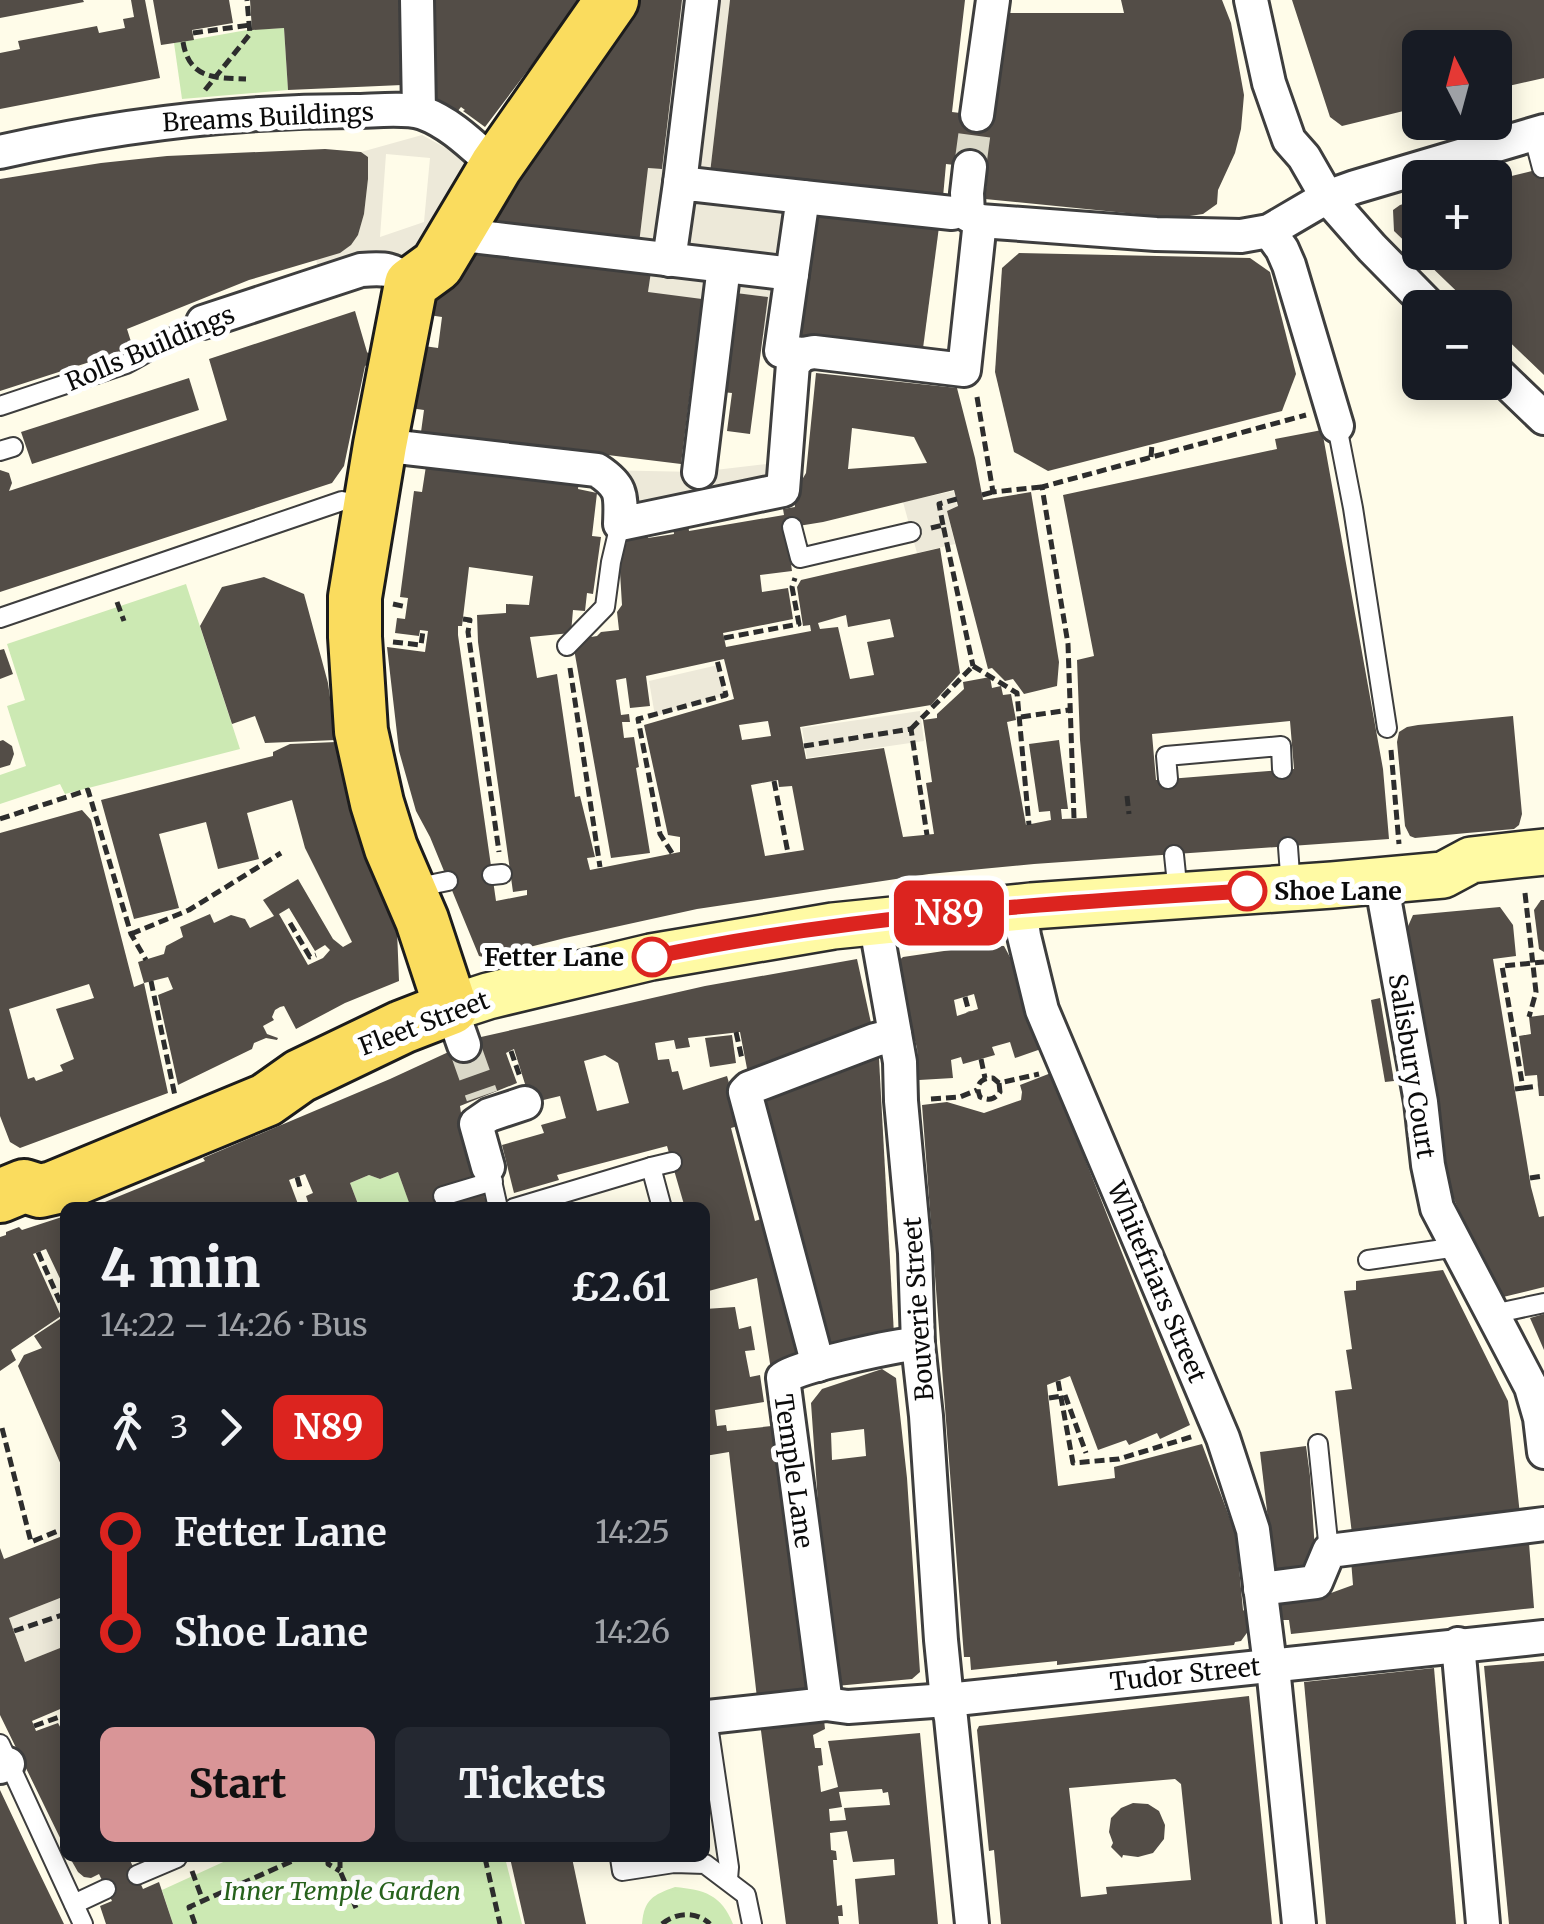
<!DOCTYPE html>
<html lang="en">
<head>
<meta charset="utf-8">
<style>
	:root { --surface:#171b24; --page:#242831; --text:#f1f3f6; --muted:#9ea1a6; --accent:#d99597 }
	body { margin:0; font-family:Merriweather,serif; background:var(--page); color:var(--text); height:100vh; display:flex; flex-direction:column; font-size:38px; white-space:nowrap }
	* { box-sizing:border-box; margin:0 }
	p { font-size:32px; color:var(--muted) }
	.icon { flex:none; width:55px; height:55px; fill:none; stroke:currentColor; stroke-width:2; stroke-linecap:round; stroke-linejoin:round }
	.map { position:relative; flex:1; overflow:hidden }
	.side { position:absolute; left:60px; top:1202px; width:650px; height:660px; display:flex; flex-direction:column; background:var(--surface); border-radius:15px; box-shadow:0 5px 25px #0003 }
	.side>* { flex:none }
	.badge { padding:0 20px; border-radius:15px; font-size:35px; line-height:65px }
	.needle { width:65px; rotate:354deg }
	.fabs { position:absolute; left:1402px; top:30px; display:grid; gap:20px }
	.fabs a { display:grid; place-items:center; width:110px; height:110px; border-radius:15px; background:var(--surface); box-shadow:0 5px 25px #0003; font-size:50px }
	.map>.badge { position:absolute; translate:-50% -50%; box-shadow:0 0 0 5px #fff }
	.legs { display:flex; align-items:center; gap:15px; height:110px; padding:0 40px; font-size:32px }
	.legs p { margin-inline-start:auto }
	.head { display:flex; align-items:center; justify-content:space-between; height:170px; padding:0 40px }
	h1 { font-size:55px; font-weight:800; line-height:75px }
	.primary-button { display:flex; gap:20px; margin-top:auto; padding:20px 40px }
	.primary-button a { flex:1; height:115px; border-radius:15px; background:var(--accent); color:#111; font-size:40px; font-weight:800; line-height:115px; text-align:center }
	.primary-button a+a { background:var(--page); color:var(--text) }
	ul { padding:0 40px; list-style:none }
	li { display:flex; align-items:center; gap:35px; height:100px; font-size:38px }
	li i { display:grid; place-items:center; width:15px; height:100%; margin:0 12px; background:currentColor }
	li i::after { content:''; width:25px; height:25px; margin:-12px; border:8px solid; border-radius:50%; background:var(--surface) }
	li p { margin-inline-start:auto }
	li:first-child i { background:linear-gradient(#0000 50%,currentColor 0) }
	li:last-child i { background:linear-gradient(currentColor 50%,#0000 0) }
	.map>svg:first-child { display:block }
</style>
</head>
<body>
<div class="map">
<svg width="1544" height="1924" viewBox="0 0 1544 1924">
	<rect width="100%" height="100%" fill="#fffce9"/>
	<g fill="#cce9b3">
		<path d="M284 28 288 90 182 99 174 43 247 30Z"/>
		<path d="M186 584 240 749 65 794 60 784 0 804V775L26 766 7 706 25 700 7 644Z"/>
		<path d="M398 1172 411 1207H363L362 1203 358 1204 350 1183 369 1175 380 1179Z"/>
		<path d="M232 1858H505L522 1924H173L162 1890Z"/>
		<path d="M675 1887C704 1890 721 1894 733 1924H642C644 1899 653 1895 675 1887Z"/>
	</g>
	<g fill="#ede9d9" fill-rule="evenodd">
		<path d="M682 0H730L710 173 943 197 791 339 763 335 767 297 736 293 709 390 691 388 648 292 652 265 469 241 493 202 638 252 648 168 662 169Z"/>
		<path d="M422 135 466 159 468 176 412 259 331 272 318 266 316 260 358 235 364 214 368 179V157L361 152ZM386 154 430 158 424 222 380 237Z"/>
		<path d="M784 462 783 490 620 524 597 470 698 472Z"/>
		<path d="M954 491 957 506 947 511 955 544 917 553 903 502Z"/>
		<path d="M718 665 726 695 655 716 649 681Z"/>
		<path d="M920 711 924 741 807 758 802 728Z"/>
		<path d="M65 1596V1646L25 1662 9 1618Z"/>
	</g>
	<g fill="#534d47" fill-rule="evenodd">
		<path d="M0 0H83L84 2 0 18Z"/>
		<path d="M131 0H145L160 78 0 109V53L20 49 18 41 97 26 99 33 125 28 123 19 134 17Z"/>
		<path d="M153 0H229L233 23 192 30 194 40 161 45Z"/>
		<path d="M250 0H401L402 85 288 90 284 28 252 30Z"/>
		<path d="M428 0H581L485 127 463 111 465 110 461 107 457 112 429 93Z"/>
		<path d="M625 0H682L662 169 648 168 638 252 502 229 495 221 493 212Z"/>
		<path d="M730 0H965L952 112 993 117 1003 13H1124L1121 0H1222L1231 23 1244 95 1241 129 1235 153 1218 190 1217 204 1203 214 1176 218 985 199 988 169 946 164 943 197 710 173Z"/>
		<path d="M1292 0H1544V78L1495 89V48H1420V107L1342 126 1330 117Z"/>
		<path d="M325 149 361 152 368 157V179L364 214 358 235 351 245 340 253 249 280 127 329 133 348 0 391V179L101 163 167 156Z"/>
		<path d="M1544 168V375L1495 328V308H1474L1394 231 1393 210 1400 205 1420 199V252H1495V180Z"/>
		<path d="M808 209 939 227 922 356 791 339Z"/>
		<path d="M469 241 652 265 648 292 702 299 681 464 421 432 424 410 410 408 417 345 438 348 442 317 422 314Z"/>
		<path d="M1019 253 1250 258 1270 272 1296 374 1282 411 1048 471 1014 452 995 372 1002 268Z"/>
		<path d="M736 293 768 297 750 434 727 431 732 393 722 392Z"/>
		<path d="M355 311 367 352 371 356V363L365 366 344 466 332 483 0 592V470L9 473 12 483 9 491 227 420 209 359Z"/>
		<path d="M816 373 957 388 975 458 983 500 1031 492 1059 662 1057 686 1024 694 1013 679 1005 681 992 668 988 669 947 511 958 506 954 490 823 522 786 528 792 571 760 575 762 592 788 588 793 619 723 633 726 647 811 631 810 625 803 626 797 587 801 580 940 548 960 673 931 705 800 727 806 759 884 748 903 837 934 834 926 783 932 782 923 720 937 718V714L964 689 963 682 990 677 992 688 1001 686 1003 695 1011 694 1016 720 1007 722 1026 825 1051 820 1050 811 1039 812 1029 744 1059 740 1068 809H1061L1062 819 1087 818 1080 740 1077 660 1094 656 1063 495 1277 449 1275 439 1322 430 1383 769 1389 839 1034 864 929 874 697 909 565 938 487 958 479 956 430 837 416 811 399 751 387 647 425 652 428 631 420 630 419 636 395 633 397 618 405 619 408 598 400 597 414 491 422 492 426 466 579 481 578 489 597 493 592 536 601 537 593 594 587 593 585 611 573 610 571 633 530 637 537 678 557 674 575 797 580 796 595 857 587 858 590 870 680 852V837L668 835 644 725 734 699 724 659 646 676 650 706 630 708 626 678 616 680 621 715 629 714 630 722H622L624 738 634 737 639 767 636 768 650 853 611 858 574 649 585 638 597 636 601 632 619 630 617 612 622 605 619 556 627 542 626 533 647 530 648 538 674 534 673 526 688 523 689 531 784 515 783 509 795 507 793 495 806 473ZM852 428 914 437 927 463 848 469ZM469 567 533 576 529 605 506 604V613L477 615 478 642 513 892 527 890V895L496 901 458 635V626H462ZM846 615 848 627 890 619 894 637 867 642 874 675 850 679 838 627 820 629 818 623ZM768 721 771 736 742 740 739 725ZM1290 721 1294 769 1156 780 1152 734ZM778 780 779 787 792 786 804 850 765 856 751 785Z"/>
		<path d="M189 378 199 410 32 464 21 432Z"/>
		<path d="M264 577 304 594 328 683 336 740 265 743 255 716 232 724 200 626 222 587Z"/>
		<path d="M4 649 13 674 0 679V650Z"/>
		<path d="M1513 716 1522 814 1519 825 1514 829 1467 833 1415 838 1410 836 1405 826 1397 742 1399 732 1407 727 1418 725Z"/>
		<path d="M3 740 12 746 14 754 10 765 0 768V741Z"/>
		<path d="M336 742 353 820 397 930 399 981 345 1003 296 1029 284 1006 280 1007 275 1010 272 1017 274 1020 263 1026 267 1034 278 1038 277 1040 266 1038 254 1043 252 1049 178 1085 158 995 173 989 168 977 144 983 168 1093 20 1148 10 1142 0 1116V833L82 810 91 820 134 987 144 983 138 962 164 954 166 946 183 937 180 927 210 914 214 923 231 915 245 919 250 928 274 916 263 900 298 879 333 939 343 947 352 942 305 848 292 800 247 813 259 859 218 869 206 822 159 834 179 908 134 919 101 800 273 756V752L290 744ZM289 908 315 951 325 945 330 950 323 958 308 965 279 914ZM89 984 94 998 56 1009 74 1059 60 1065 63 1071 36 1081 34 1077 28 1079 9 1009Z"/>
		<path d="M1541 900H1544V952L1539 949 1534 910Z"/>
		<path d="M1500 907 1513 925 1516 956 1493 959 1531 1187 1539 1217 1544 1216V1287L1499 1298 1456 1204 1444 1174 1405 933 1413 915Z"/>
		<path d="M985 945 1004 946 1011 959 1041 1049 1015 1058 1010 1042 992 1047 995 1055 963 1064 961 1057 951 1060 953 1078 919 1080 917 1048 900 987 896 963 903 957ZM974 994 978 1009 957 1016 954 1000Z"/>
		<path d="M857 959 873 1032 749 1079 740 1032 688 1038 690 1047 676 1049 674 1040 655 1043 658 1060 669 1059 672 1072 678 1071 683 1090 727 1076 741 1125 731 1128 755 1221 761 1219 772 1263 781 1260 809 1362 771 1370 757 1278 705 1292V1208H685L667 1146 557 1175 559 1180 514 1193 502 1145 544 1133 541 1125 566 1118 560 1096 531 1103 514 1049 506 1053 517 1083 460 1106 463 1127 488 1208H411L398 1172 380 1179 369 1175 350 1183 358 1204 362 1203 363 1208H310L306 1196 313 1193 305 1174 289 1180 298 1204 290 1208H101L100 1204 205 1161 203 1158 390 1079 481 1037 705 986ZM605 1055 618 1063 629 1103 597 1111 584 1061Z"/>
		<path d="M1380 998 1394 1081 1385 1082 1371 1000Z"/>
		<path d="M1544 1015V1096H1539L1537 1075 1525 1076 1519 1036 1531 1034 1529 1017Z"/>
		<path d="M732 1035 736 1063 710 1067 705 1038Z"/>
		<path d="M874 1054 879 1059 894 1335 824 1352 761 1095Z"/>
		<path d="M1051 1073 1190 1425 1160 1439 1157 1433 1129 1445 1126 1440 1098 1450 1070 1376 1047 1385 1058 1486 1115 1478 1114 1467 1202 1444 1236 1535 1243 1610 1247 1613 1249 1630 1241 1641 1235 1642 1234 1645 1057 1665V1661L971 1670 970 1657H964L922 1105 947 1102 984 1113 1021 1100 1022 1092 1020 1085Z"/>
		<path d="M65 1216V1289L46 1249 33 1254 61 1316 11 1350 16 1360 0 1371V1237L6 1235V1232L19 1227 22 1230Z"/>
		<path d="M1443 1270 1508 1401 1520 1515 1352 1534 1335 1391 1352 1389 1346 1350 1352 1349 1344 1291 1356 1290V1281Z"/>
		<path d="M735 1307 739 1329 751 1326 755 1350 745 1351 750 1377 760 1375 764 1402 715 1410 717 1426 726 1425 727 1431 781 1425 810 1665 804 1666 807 1692 757 1698 729 1452 705 1456V1309Z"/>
		<path d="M1544 1314V1350L1530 1318Z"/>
		<path d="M63 1317 65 1323V1474L18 1366 24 1355 42 1348 34 1336Z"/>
		<path d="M882 1369 896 1378 907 1478 920 1672 912 1679 836 1686 823 1574 811 1403 822 1389ZM864 1429 866 1456 832 1460 831 1433Z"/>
		<path d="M1306 1446 1310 1476 1316 1566 1275 1578 1260 1452Z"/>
		<path d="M65 1535V1596L9 1618 25 1662 65 1646V1707L32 1721 36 1731 58 1723 65 1736V1848L0 1715V1548L4 1559Z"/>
		<path d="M1529 1543 1534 1608 1291 1634 1289 1620H1280L1277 1598 1331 1593 1353 1585 1351 1560Z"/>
		<path d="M1544 1661V1924H1509L1484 1666Z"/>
		<path d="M1434 1668 1456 1924H1326L1304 1682Z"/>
		<path d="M1249 1696 1272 1924H1001L994 1850 989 1851 977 1730 979 1726ZM1175 1779 1181 1784 1191 1880 1106 1887 1107 1894 1081 1897 1069 1788Z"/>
		<path d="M824 1720 825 1729 813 1735 815 1748H821L823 1765 818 1766 821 1792 838 1787 828 1741 920 1733 938 1924H859L855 1879 895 1875 894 1859 853 1862 847 1831 830 1833 831 1850 836 1851 837 1860H833L837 1906 842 1905 843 1916H838L839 1924H786L760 1723ZM882 1789 883 1793 888 1792 890 1805 844 1808 846 1820 830 1821 829 1809 842 1807 839 1792Z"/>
		<path d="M0 1790 34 1862 64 1924H0Z"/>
		<path d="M1133 1803 1148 1804 1159 1811 1165 1825 1164 1839 1153 1853 1138 1857 1123 1855 1122 1858 1111 1847 1113 1843 1109 1832 1111 1818 1121 1808Z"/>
		<path d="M70 1858H129L143 1889 159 1882 173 1924H106L100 1906 112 1901 99 1874 91 1878 84 1877 78 1872Z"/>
		<path d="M510 1858H572L586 1924H525Z"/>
	</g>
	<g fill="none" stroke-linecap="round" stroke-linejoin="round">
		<g stroke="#dad8c8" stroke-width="32" stroke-dasharray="32 16" stroke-linecap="butt">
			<path d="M970 167 977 115"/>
			<path d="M464 1045 482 1096"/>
		</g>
		<g stroke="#3e3e3e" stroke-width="22">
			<g id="lane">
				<path d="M1533 134 1542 168"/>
				<path d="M0 406 126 364C153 351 175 332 203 322"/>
				<path d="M1337 426 1353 508 1387 728"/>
				<path d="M0 451 13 447"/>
				<path d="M792 527 800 558 911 532"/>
				<path d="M0 618 342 501 365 505"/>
				<path d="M567 646 605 607 611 562 620 524"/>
				<path d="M1168 779 1166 756 1281 746 1282 769"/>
				<path d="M1288 847 1291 888"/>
				<path d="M1174 855 1178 894"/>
				<path d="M492 875 502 874"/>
				<path d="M414 888 448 881"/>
				<path d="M651 1167 672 1162"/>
				<path d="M490 1172 498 1208"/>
				<path d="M443 1196 493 1181"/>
				<path d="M514 1208 651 1167 662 1208"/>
				<path d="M1368 1260 1457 1247"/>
				<path d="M1493 1314 1544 1303"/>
				<path d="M1318 1444 1329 1551"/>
				<path d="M706 1711 729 1867 728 1879"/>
				<path d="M0 1744 83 1924"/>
				<path d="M620 1858 622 1871 674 1863 705 1864 746 1895 752 1924"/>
				<path d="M137 1875 177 1858"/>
				<path d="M74 1904 106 1889"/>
			</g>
		</g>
		<g stroke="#3e3e3e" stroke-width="38">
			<g id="street">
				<path d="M417 0 419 111"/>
				<path d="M1251 0 1269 83 1289 140 1304 157 1327 197 1372 248 1431 308"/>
				<path d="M977 115 993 0"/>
				<path d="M0 152C118 125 233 111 354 111 373 111 406 107 423 113 451 123 474 147 496 166"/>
				<path d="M970 167 967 193 968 215 980 221 1156 234 1241 236 1269 231 1327 197 1355 187 1544 131"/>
				<path d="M680 183 702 0"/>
				<path d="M803 197 952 213"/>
				<path d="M1269 231 1282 249 1289 265 1337 426"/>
				<path d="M472 236 792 274 781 351 803 354 814 352 964 370 980 221"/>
				<path d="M669 260 680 183 803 197 792 274"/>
				<path d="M203 322 361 270C384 268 394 268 411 284"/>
				<path d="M1495 371 1544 418"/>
				<path d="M380 445 597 470C623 487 621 495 620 524L783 490 793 364 803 354"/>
				<path d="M699 472 724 266"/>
				<path d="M1381 881 1421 1102 1428 1165 1437 1208 1531 1387 1540 1418 1544 1452"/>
				<path d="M1020 907 1024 936 1042 1010 1223 1438 1253 1530 1270 1665 1274 1677 1299 1924"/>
				<path d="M875 921 900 1062 901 1101 915 1253 918 1344 926 1416 941 1640 947 1700 951 1718 972 1924"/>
				<path d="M451 1008 464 1045"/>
				<path d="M488 1167 476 1124 489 1115 525 1103"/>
				<path d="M818 1365 745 1092 749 1088 875 1040 895 1035"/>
				<path d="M1260 1589 1316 1582 1329 1551 1544 1524"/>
				<path d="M1458 1644 1483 1924"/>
				<path d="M826 1704 783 1378C800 1366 895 1345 918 1344"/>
				<path d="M708 1717 826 1704 848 1707 947 1700 1544 1637"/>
				<path d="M0 1767 8 1764"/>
			</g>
		</g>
		<g stroke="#2d2d2d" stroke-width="50">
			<path id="secondary" d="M451 1008 488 996 651 957 833 926 1031 906 1332 885 1443 875 1471 860 1544 852"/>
		</g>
		<g stroke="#1c1c1c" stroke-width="58">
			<path id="primary" d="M0 1196 24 1186 40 1191 53 1188 266 1100 300 1076 402 1027 451 1008 422 920 391 848 377 803 361 731 355 637V597L380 445 411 284 437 265 496 166 612 0"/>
		</g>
		<g stroke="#2d2d2d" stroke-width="5" stroke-dasharray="10 5" stroke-linecap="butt">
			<path d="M193 33 250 25"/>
			<path d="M183 42C189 79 215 78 246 79"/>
			<path d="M205 90 250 34 247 0"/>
			<path d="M977 397 993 492 1042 487"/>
			<path d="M1151 457 1152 444"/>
			<path d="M982 495 993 492"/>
			<path d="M943 525 939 504 957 499"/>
			<path d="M931 528 943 525 973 666"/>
			<path d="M117 602 124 621"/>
			<path d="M393 604 407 607"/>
			<path d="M463 619 470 620 468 632 499 852"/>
			<path d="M724 638 799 624 792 587 795 578"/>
			<path d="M393 642 421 645 423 631"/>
			<path d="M973 666 1017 693 1029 825"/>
			<path d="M570 668 600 867"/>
			<path d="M1021 717 1069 710"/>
			<path d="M911 729 973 666"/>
			<path d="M804 746 911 729 927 835"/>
			<path d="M1391 750 1399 844"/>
			<path d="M774 781 788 853"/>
			<path d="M1127 796 1129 814"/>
			<path d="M1074 818 1068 644 1042 487 1306 415"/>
			<path d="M0 819 88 790 131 934 146 960"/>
			<path d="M672 853 660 834 638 719 726 695 717 660"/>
			<path d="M1525 893 1536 992 1529 1017"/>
			<path d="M290 923 310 957 316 955"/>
			<path d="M131 934 189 910 281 853"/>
			<path d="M151 981 175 1096"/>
			<path d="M965 997 969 1012"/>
			<path d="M736 1032 742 1059"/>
			<path d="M511 1051 520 1077"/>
			<path d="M981 1059 985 1078"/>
			<path d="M999 1083 1000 1092C994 1100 990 1101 980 1097 975 1085 980 1078 993 1078L999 1083 1039 1074"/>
			<path d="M1523 1088 1538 1086"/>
			<path d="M1515 1089 1523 1088 1502 966 1544 962"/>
			<path d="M931 1099 960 1097 977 1090"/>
			<path d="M297 1177 301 1191"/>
			<path d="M1530 1178 1544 1176"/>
			<path d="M38 1252 65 1313"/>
			<path d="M1058 1381 1073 1463 1119 1459 1194 1436"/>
			<path d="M1065 1395 1086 1453"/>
			<path d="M1049 1398 1062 1396"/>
			<path d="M2 1428 31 1542 65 1528"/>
			<path d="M14 1631 65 1614"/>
			<path d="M34 1726 65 1715"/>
			<path d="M328 1858V1864L340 1871"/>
			<path d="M340 1858V1871L356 1908"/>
			<path d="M485 1858 500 1924"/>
			<path d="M192 1871 203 1901"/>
			<path d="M195 1924 189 1907 299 1858"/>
			<path d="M662 1924C677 1912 696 1911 710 1924"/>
		</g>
		<use href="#lane" stroke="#fff" stroke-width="18"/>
		<use href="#street" stroke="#fff" stroke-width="32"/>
		<use href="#secondary" stroke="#fffaa4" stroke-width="45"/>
		<use href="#primary" stroke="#fadc5e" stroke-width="52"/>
	</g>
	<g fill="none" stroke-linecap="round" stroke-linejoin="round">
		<g stroke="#fff" stroke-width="22">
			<path id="line-1" d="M652 957C848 916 1048 903 1247 891"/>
		</g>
		<use href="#line-1" stroke="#dc241f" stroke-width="15"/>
	</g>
	<g fill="#fff" stroke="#dc241f" stroke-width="5">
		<circle cx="1247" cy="891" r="18"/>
		<circle cx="652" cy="957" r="18"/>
	</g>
	<g text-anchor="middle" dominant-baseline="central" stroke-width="10" stroke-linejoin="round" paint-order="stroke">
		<g font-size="25" fill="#0b0b0b" stroke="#fff">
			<text transform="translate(268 117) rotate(-3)">Breams Buildings</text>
			<text transform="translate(150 348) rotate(-23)">Rolls Buildings</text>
			<text transform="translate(424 1023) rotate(-21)">Fleet Street</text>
			<text transform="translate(1412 1066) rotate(81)">Salisbury Court</text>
			<text transform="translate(1157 1282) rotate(67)">Whitefriars Street</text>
			<text transform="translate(918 1309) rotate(-94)">Bouverie Street</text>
			<text transform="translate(794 1471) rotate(82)">Temple Lane</text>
			<text transform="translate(1185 1674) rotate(-6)">Tudor Street</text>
		</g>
		<g font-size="25" font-weight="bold" fill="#0b0b0b" stroke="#fff" text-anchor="start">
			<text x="1274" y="891">Shoe Lane</text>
			<text x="624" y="957" text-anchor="end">Fetter Lane</text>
		</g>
		<g font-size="25" font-style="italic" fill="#27621c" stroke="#fff">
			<text x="342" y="1891">Inner Temple Garden</text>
		</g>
	</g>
</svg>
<div class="fabs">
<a><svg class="needle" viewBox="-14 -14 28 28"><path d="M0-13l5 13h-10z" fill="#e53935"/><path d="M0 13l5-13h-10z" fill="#9ea1a6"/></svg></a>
<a>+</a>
<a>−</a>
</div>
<b class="badge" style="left:949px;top:913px;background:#dc241f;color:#fff">N89</b>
<section class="side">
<div class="head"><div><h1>4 min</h1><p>14:22 – 14:26 · Bus</p></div><b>£2.61</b></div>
<div class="legs"><svg class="icon" aria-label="walk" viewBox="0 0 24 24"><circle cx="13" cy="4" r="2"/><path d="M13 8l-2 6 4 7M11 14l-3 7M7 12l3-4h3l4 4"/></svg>3<svg class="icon" aria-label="forward" viewBox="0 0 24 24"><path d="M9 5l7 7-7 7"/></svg><b class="badge" style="background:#dc241f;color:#fff">N89</b></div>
<ul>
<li><i style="color:#dc241f"></i><b>Fetter Lane</b><p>14:25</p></li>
<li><i style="color:#dc241f"></i><b>Shoe Lane</b><p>14:26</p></li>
</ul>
<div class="primary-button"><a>Start</a><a>Tickets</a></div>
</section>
</div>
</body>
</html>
